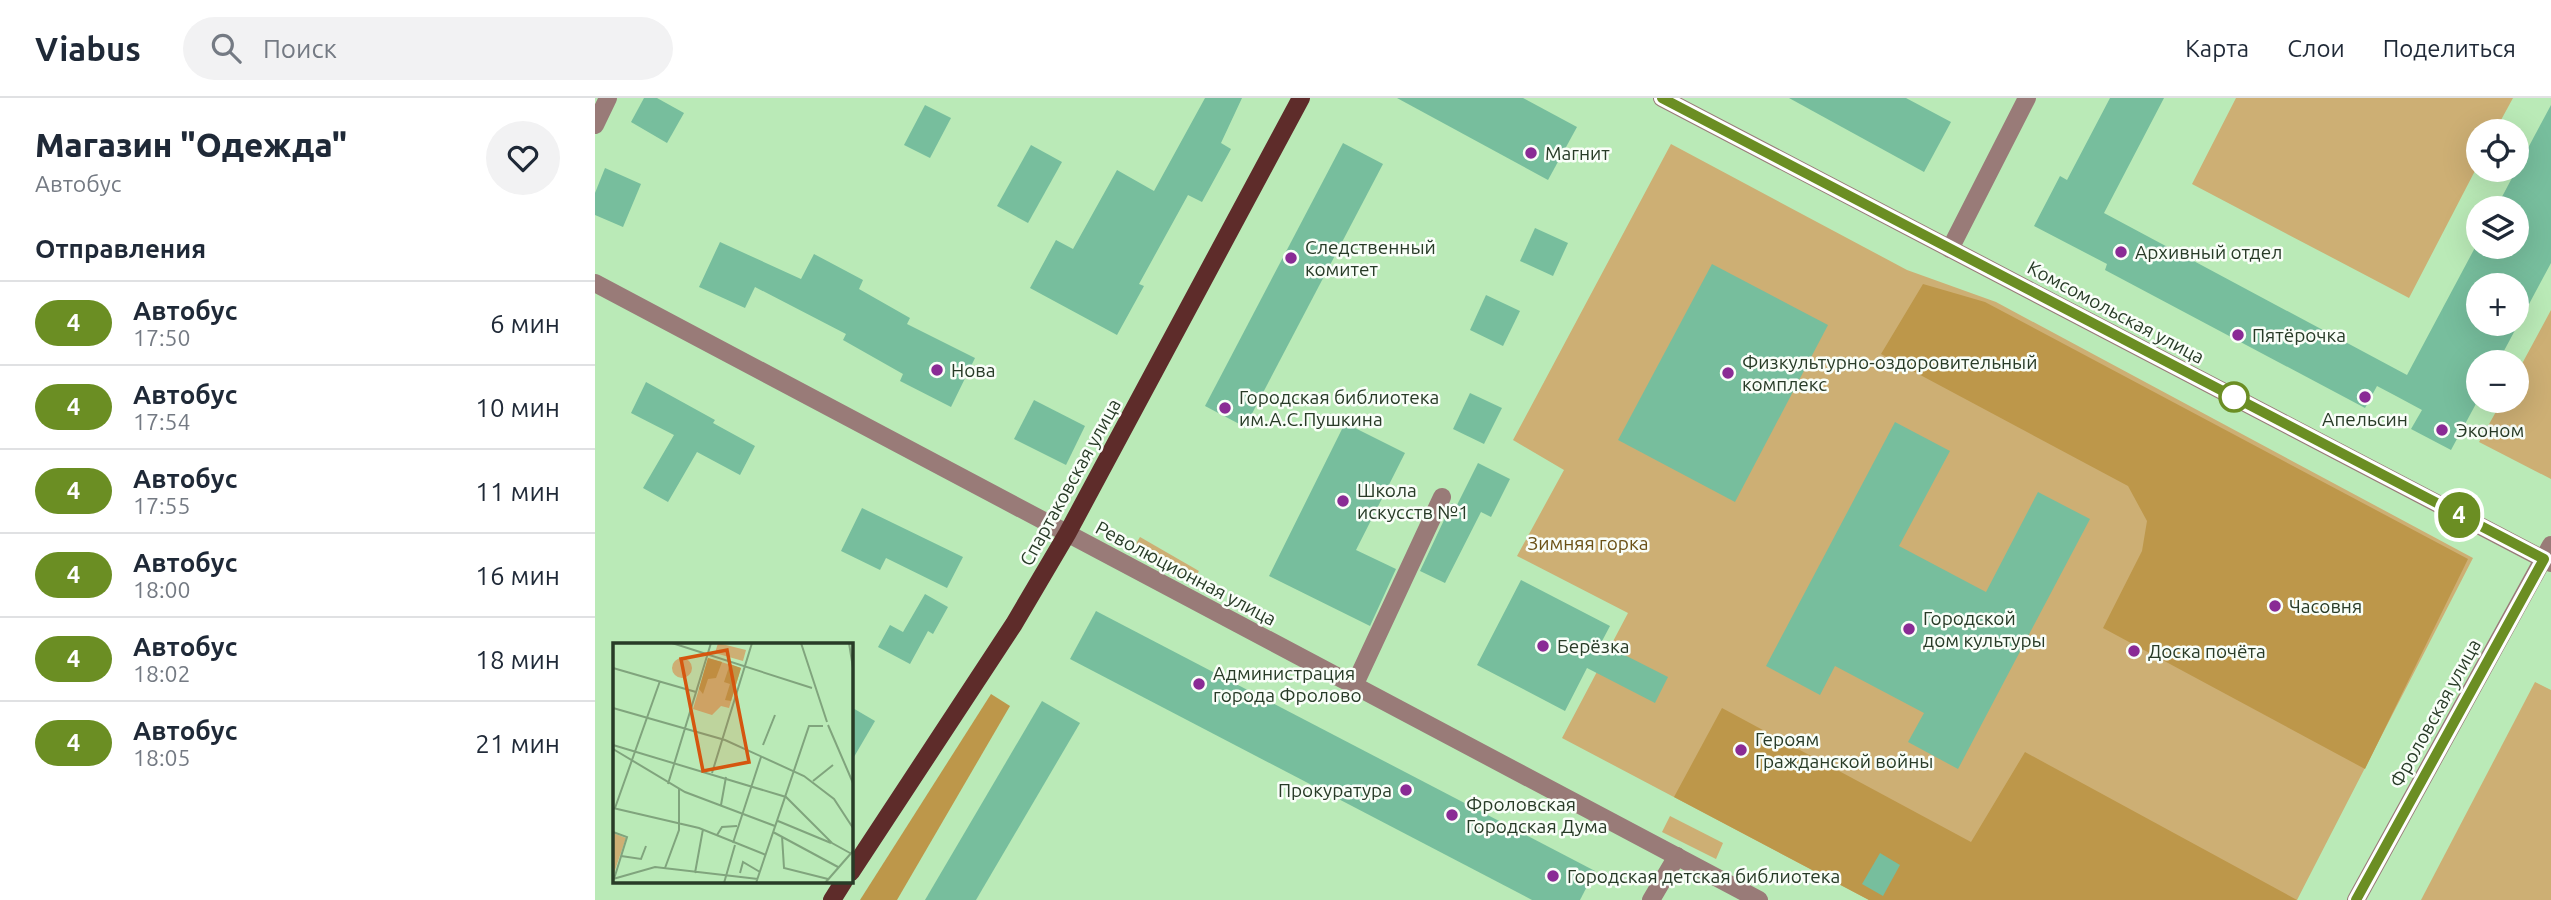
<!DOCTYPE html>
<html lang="ru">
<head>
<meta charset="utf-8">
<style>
	:root { --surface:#fff; --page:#f2f2f3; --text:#1f2937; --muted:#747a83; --line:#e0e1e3 }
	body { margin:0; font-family:Ubuntu,sans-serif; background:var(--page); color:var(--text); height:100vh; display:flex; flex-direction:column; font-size:26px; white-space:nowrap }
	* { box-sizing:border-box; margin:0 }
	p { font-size:23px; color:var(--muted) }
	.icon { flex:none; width:38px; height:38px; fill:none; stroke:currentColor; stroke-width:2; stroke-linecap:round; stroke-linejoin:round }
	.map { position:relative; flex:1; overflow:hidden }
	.drawer { display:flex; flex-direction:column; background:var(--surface); width:595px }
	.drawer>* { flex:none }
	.badge { padding:0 14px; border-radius:23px; font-size:24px; line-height:46px }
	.controls { position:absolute; left:1871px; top:21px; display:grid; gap:14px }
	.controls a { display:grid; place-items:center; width:63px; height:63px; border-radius:50%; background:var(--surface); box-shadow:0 7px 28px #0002; font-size:35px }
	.map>.badge { position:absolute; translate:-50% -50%; box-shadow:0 0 0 4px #fff }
	h2 { padding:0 35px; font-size:26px; line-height:63px }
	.round { display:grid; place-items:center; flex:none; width:74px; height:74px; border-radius:37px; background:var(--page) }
	.headline { display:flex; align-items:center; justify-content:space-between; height:119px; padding:0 35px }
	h1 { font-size:33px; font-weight:800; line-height:52px }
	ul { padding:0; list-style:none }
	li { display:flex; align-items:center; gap:21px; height:84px; padding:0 35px; border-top:2px solid var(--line) }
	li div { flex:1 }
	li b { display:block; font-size:26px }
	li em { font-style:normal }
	li .badge { min-width:77px; font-weight:700; text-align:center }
	header { display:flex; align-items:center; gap:42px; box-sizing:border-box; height:98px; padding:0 35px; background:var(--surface); border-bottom:2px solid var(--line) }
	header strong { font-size:33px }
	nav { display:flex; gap:38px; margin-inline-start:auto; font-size:24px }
	.search { width:490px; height:63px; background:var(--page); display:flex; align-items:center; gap:18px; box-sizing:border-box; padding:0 24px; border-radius:38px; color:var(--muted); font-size:26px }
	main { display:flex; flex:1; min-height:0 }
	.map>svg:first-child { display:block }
</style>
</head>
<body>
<header>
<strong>Viabus</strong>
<div class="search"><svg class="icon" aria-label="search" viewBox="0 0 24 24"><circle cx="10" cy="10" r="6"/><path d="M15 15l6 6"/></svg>Поиск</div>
<nav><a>Карта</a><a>Слои</a><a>Поделиться</a></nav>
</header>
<main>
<section class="drawer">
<div class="headline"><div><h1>Магазин &quot;Одежда&quot;</h1><p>Автобус</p></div><a class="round"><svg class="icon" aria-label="heart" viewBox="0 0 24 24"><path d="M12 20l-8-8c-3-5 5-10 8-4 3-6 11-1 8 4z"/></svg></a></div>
<h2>Отправления</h2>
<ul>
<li><span class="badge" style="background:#6b8e23;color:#fff">4</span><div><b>Автобус</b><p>17:50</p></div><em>6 мин</em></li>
<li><span class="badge" style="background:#6b8e23;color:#fff">4</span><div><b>Автобус</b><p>17:54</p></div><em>10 мин</em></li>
<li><span class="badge" style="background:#6b8e23;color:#fff">4</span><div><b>Автобус</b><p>17:55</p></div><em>11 мин</em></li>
<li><span class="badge" style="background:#6b8e23;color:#fff">4</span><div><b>Автобус</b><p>18:00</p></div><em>16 мин</em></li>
<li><span class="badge" style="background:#6b8e23;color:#fff">4</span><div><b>Автобус</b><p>18:02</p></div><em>18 мин</em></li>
<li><span class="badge" style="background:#6b8e23;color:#fff">4</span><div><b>Автобус</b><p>18:05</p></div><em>21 мин</em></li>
</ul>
</section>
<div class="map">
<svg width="1956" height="802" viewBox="0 0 1956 802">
	<rect width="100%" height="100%" fill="#baeab7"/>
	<g fill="#cdaf74">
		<path d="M1641 0H1918L1900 33H1883V67L1814 200 1597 86Z"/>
		<path d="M1076 46 1312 172 1401 204 1878 460 1702 802H1274L967 640 1033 515 922 458 969 372 918 342Z"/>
		<path d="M1956 212V381L1884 344 1907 303H1922V275Z"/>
		<path d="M545 439 604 473 598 483 539 449Z"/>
		<path d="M1940 584 1956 592V802H1826Z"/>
		<path d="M1075 718 1128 745 1121 761 1067 734Z"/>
	</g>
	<g fill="#bd974a">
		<path d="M1328 186 1390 204 1873 461 1770 671 1508 530 1547 453 1552 423 1533 388 1286 256Z"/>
		<path d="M396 596 415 608 302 802H265Z"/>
		<path d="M1127 610 1376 744 1430 654 1702 802H1274L1079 699Z"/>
	</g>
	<g fill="#77be9d" fill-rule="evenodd">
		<path d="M49 0H62L89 15 72 45 36 24Z"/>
		<path d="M610 0H647L626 45 636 51 607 104 593 97 544 186 549 188 522 237 435 190 461 142 478 151 522 72 559 93Z"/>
		<path d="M802 0H928L982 29 953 82Z"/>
		<path d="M1194 0H1311L1356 24 1329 74Z"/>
		<path d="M1515 0H1569L1509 115 1812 277 1883 144V149H1922V110H1901L1956 7V165L1903 264H1883V302L1856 352 1816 331 1827 312 1801 298 1782 288 1770 310 1510 172 1512 166 1439 128 1465 78 1472 82ZM1883 187H1922V226H1883Z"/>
		<path d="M330 7 356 20 335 60 309 47Z"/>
		<path d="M748 45 788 66 650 329 610 308Z"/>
		<path d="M436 47 467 64 433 125 402 108Z"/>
		<path d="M10 70 46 86 28 129 0 117V95Z"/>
		<path d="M940 130 973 145 958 178 925 163Z"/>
		<path d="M125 144 206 181 219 156 268 182 264 191 315 220 312 226 380 260 356 309 305 283 308 276 248 242 251 236 160 189 150 210 104 189Z"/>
		<path d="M1117 166 1233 227 1140 404 1023 342Z"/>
		<path d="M891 197 925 213 908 248 875 232Z"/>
		<path d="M51 284 120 322 118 325 160 348 145 377 102 354 73 404 48 390 79 337 36 315Z"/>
		<path d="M875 295 907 310 889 346 858 331Z"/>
		<path d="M439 302 490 328 471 367 419 341Z"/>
		<path d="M1300 324 1355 353 1304 448 1391 494 1443 394 1495 421 1363 671 1313 644 1329 615 1240 568 1225 597 1171 568Z"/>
		<path d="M750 325 810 355 761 452 801 471 775 528 674 478Z"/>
		<path d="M883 365 915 381 896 419 886 414 850 485 825 473 857 405 862 407Z"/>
		<path d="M267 410 368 459 352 490 291 460 285 472 246 453Z"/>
		<path d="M926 482 1015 528 1006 545 1073 579 1060 605 992 570 970 613 882 567Z"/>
		<path d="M330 496 353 509 338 536 333 533 315 566 283 549 295 527 308 534Z"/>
		<path d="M501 513 1000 773 985 802H937L475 561Z"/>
		<path d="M447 603 485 625 381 802H330Z"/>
		<path d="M256 609 280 623 256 664Z"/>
		<path d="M1285 755 1305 767 1288 798 1267 786Z"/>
	</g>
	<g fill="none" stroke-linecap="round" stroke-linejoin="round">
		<g stroke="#997b78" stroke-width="18">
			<path d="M1067 0 1956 465"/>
			<path d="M0 27 13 0"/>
			<path d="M1355 151 1432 0"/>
			<path d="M0 185 1164 802"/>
			<path d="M759 588 847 399"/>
			<path d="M1056 802 1082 758"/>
			<path d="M1761 802 1956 447"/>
		</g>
		<g stroke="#5e2c2a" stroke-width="18">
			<path d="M256 774 419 526 472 436 706 0"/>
			<path d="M237 802 249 783"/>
		</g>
	</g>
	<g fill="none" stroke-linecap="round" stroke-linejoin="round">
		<g stroke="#fff" stroke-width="16">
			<path id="line" d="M1067 0 1949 461 1761 802"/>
		</g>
		<use href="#line" stroke="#6b8e23" stroke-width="10"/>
	</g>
	<g fill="#8a2b95" stroke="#f9fef8" stroke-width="2.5">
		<circle cx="936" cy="55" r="7"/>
		<circle cx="1526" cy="154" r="7"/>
		<circle cx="696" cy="160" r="7"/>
		<circle cx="1643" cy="237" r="7"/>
		<circle cx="342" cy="272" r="7"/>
		<circle cx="1133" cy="275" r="7"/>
		<circle cx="1770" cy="299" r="7"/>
		<circle cx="630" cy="310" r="7"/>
		<circle cx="1847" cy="332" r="7"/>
		<circle cx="748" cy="403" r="7"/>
		<circle cx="1680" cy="508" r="7"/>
		<circle cx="1314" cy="531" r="7"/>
		<circle cx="948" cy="548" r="7"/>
		<circle cx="1539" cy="553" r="7"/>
		<circle cx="604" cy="586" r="7"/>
		<circle cx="1146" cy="652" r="7"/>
		<circle cx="811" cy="692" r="7"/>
		<circle cx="857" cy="717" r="7"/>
		<circle cx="958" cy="778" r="7"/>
	</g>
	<circle fill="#fff" stroke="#6b8e23" stroke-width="3.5" cx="1639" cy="299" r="14"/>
	<g text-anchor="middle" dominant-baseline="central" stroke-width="5" stroke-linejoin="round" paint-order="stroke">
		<g font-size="19" fill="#283b27" stroke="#f9fef8" text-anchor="start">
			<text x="950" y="55">Магнит</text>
			<text x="710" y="149">Следственный<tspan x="710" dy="22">комитет</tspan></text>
			<text x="1540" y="154">Архивный отдел</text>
			<text x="1657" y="237">Пятёрочка</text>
			<text x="1147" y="264">Физкультурно-оздоровительный<tspan x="1147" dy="22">комплекс</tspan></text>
			<text x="356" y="272">Нова</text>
			<text x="644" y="299">Городская библиотека<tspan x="644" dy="22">им.А.С.Пушкина</tspan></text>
			<text x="1770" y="321" text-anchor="middle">Апельсин</text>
			<text x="1861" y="332">Эконом</text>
			<text x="762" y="392">Школа<tspan x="762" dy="22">искусств №1</tspan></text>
			<text x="1694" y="508">Часовня</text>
			<text x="1328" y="520">Городской<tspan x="1328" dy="22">дом культуры</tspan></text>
			<text x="962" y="548">Берёзка</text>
			<text x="1553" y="553">Доска почёта</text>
			<text x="618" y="575">Администрация<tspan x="618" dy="22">города Фролово</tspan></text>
			<text x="1160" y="641">Героям<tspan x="1160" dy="22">Гражданской войны</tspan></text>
			<text x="797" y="692" text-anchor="end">Прокуратура</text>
			<text x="871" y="706">Фроловская<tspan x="871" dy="22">Городская Дума</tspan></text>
			<text x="972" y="778">Городская детская библиотека</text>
		</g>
		<g font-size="19" fill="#283b27" stroke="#f9fef8">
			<text transform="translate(1521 214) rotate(28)">Комсомольская улица</text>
			<text transform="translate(475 384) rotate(-61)">Спартаковская улица</text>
			<text transform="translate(591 475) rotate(28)">Революционная улица</text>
			<text transform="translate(1840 615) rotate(-61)">Фроловская улица</text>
		</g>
		<g font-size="19" fill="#6b5116" stroke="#f9fef8">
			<text x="993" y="445">Зимняя горка</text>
		</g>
	</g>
	<g transform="translate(18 545)">
		<rect width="240" height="240" fill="#baeab7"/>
		<path d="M105 0 133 7 130 18 102 10ZM95 15 128 25 116 65 108 63 99 72 80 66ZM59 25a10 10 0 1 1 20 0a10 10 0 1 1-20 0ZM0 190 13 195 0 233Z" fill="#cdaf74"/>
		<path d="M95 15 109 19 103 35 95 36 90 51 86 46ZM117 21 128 25 118 58 112 57 117 41 111 39Z" fill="#bd974a"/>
		<path fill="none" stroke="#80a47d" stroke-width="2" d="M59 0 199 45M188 0 214 79M236 0 240 25M0 25 83 49M0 65 112 97 191 133 221 156 240 185M215 82 240 140M0 102 173 154 219 200 237 210M150 102 162 72M0 106 72 149 162 183M99 130 139 0M200 138 220 122M55 141 98 0M108 162 113 134M0 165 86 185 153 212M2 165 47 38M165 178 218 200M0 189 14 194 1 236M160 189 225 224M104 192 109 184 124 183M169 193 171 225 215 236M120 200 148 114M8 213 28 216 33 203M52 225 66 187V146M82 230 90 186M127 230 130 219 147 229M0 236 42 224 145 236M111 240 122 202M143 240 196 83H210M212 240 240 208"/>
		<path fill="#d5560f" fill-opacity="0.15" stroke="#d5560f" stroke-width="3.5" d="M114 7 136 119 90 128 68 16Z"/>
		<rect width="240" height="240" fill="none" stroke="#283b27" stroke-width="3.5"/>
	</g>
</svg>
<div class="controls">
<a><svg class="icon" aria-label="locate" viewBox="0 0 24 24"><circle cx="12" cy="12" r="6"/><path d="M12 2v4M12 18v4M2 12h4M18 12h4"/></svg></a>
<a><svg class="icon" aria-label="layers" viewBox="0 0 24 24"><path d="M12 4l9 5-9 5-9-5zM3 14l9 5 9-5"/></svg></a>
<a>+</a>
<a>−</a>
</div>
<b class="badge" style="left:1864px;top:417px;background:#6b8e23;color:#fff">4</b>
</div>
</main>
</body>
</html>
